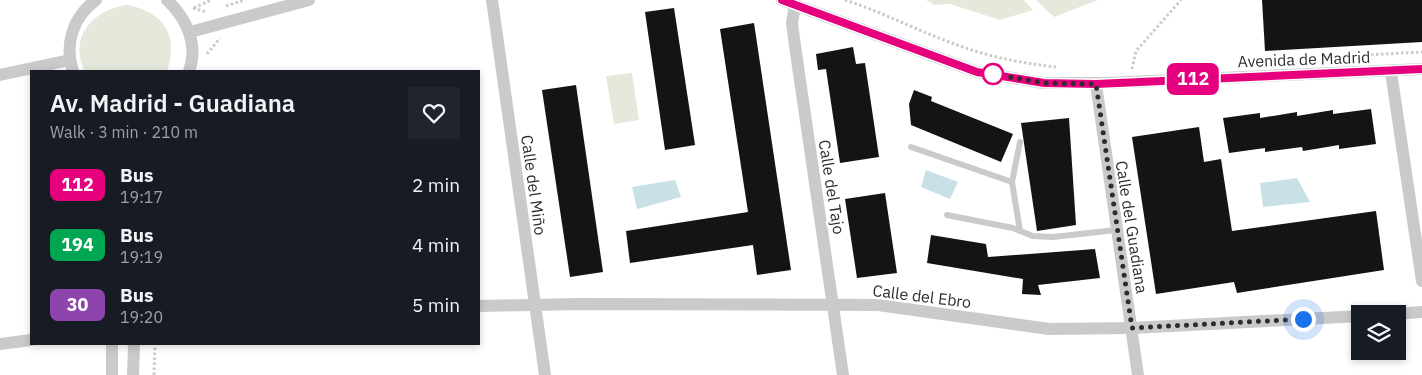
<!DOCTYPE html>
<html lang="en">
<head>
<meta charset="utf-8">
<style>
	:root { --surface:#171b24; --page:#20242c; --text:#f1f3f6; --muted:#9ea1a6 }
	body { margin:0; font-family:"IBM Plex Sans",sans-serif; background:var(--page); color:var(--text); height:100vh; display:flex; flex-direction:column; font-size:19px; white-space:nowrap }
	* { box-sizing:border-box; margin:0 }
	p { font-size:16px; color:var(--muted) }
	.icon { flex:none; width:28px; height:28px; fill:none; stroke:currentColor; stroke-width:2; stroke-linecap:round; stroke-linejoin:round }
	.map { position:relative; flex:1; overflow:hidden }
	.details { position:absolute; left:30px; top:70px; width:450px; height:275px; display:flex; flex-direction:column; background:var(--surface); border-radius:0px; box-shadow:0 2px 8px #0003 }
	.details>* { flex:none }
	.badge { padding:0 10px; border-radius:8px; font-size:18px; line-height:32px }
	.controls { position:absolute; left:1351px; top:305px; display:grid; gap:10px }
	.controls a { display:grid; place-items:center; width:55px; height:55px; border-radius:0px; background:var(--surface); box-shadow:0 2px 8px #0003; font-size:25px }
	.you { position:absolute; width:25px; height:25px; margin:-12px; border:4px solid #fff; border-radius:50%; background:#1a73e8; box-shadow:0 0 0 8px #1a73e833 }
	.map>.badge { position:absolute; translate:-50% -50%; box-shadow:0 0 0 2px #fff }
	.round { display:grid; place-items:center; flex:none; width:52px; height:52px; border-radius:0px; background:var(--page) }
	.overview { display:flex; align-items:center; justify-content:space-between; height:85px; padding:0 20px }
	h1 { font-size:24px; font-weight:600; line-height:38px }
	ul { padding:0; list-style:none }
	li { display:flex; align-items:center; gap:15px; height:60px; padding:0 20px }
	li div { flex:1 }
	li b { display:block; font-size:19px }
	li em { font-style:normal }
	li .badge { min-width:55px; font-weight:700; text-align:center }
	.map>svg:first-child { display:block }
</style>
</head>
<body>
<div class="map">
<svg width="1422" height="375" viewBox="0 0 1422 375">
	<rect width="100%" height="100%" fill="#fff"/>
	<g fill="#e5e9dc">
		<path d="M926 0H1024L1033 10 1000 20 950 4 934 5Z"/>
		<path d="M1036 0H1098L1054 17Z"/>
		<path d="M128 5C164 12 179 36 167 71H85C67 37 95 8 128 5Z"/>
		<path d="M632 73 639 120 614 124 606 76Z"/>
	</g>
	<g fill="#c9e0e7">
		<path d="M926 170 958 182 950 199 921 187Z"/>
		<path d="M1297 178 1310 202 1263 207 1260 183Z"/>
		<path d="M675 180 681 197 637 209 632 187Z"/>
	</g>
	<g fill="#141414">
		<path d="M1262 0H1422V42L1265 51Z"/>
		<path d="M674 8 695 145 665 150 645 12Z"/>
		<path d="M754 23 791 270 757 275 753 245 630 263 626 231 748 212 720 29Z"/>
		<path d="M853 47 856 64 865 63 879 157 840 163 826 69 818 70 816 54Z"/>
		<path d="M576 85 603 272 570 277 542 90Z"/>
		<path d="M914 90 932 97 931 101 1013 134 1001 162 911 125 909 104Z"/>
		<path d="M1371 109 1376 144 1339 149V145L1303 151 1302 147 1265 152V148L1229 153 1223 118 1260 113V118L1297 112V116L1333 110V114Z"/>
		<path d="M1069 118 1076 225 1037 231 1021 123Z"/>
		<path d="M1199 127 1204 162 1221 159 1232 231 1376 211 1384 270 1237 293 1234 282 1156 294 1132 137Z"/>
		<path d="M885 193 897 273 857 278 845 199Z"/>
		<path d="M931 235 986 244 988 257 1095 249 1100 278 1038 285 1041 295 1022 294 1023 279 927 263Z"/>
	</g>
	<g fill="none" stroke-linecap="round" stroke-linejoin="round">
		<g stroke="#cacaca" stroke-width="3" stroke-dasharray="2.5 2.5" stroke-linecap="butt">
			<path d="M845 0C882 12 916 30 952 43 985 56 1020 63 1056 67"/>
			<path d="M226 6 244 0"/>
			<path d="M193 8 206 12"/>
			<path d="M194 8 211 0"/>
			<path d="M207 54 220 38"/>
			<path d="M1346 56 1422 52"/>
			<path d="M1132 69 1136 51 1181 0"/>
			<path d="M154 375 155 344"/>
		</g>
		<g stroke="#cacaca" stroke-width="6">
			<path d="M911 147 1012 182"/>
			<path d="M947 215 1013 228 1033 236 1053 237 1116 230"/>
			<path d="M1020 231 1012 182 1020 142"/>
		</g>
		<g stroke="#cacaca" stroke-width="12">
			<path d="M167 0C186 18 199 44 189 71"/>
			<path d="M492 0 545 375"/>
			<path d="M782 0 977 72 1043 83H1106L1422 69"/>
			<path d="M795 5 792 23 795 46 843 375"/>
			<path d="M190 32 309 0"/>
			<path d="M73 71C64 44 73 17 96 0"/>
			<path d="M1391 72 1422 281"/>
			<path d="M0 75 70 60"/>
			<path d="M1096 84 1138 375"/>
			<path d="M479 306 578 304 878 305 1049 329 1132 328 1360 316"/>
			<path d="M1395 314 1422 312"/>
			<path d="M0 344 31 340"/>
			<path d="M112 375V344"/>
			<path d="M133 375 134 344"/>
		</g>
	</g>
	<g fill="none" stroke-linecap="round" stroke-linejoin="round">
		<g stroke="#fff" stroke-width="11">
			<path id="line" d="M782 0 977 72 1044 83 1096 84 1422 69"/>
		</g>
		<use href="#line" stroke="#e6007e" stroke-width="8"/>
		<path stroke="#2d2d2d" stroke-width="5" stroke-dasharray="0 9" d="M993 74 1044 83 1096 84 1132 328 1303 319"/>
	</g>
	<circle fill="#fff" stroke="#e6007e" stroke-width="2.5" cx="993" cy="74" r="10"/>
	<g text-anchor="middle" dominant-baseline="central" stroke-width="5" stroke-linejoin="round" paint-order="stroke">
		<g font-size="16" fill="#2d2d2d" stroke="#fff">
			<text transform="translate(1304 59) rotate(-2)">Avenida de Madrid</text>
			<text transform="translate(534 185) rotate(82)">Calle del Miño</text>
			<text transform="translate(832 187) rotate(81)">Calle del Tajo</text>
			<text transform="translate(1132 227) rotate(81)">Calle del Guadiana</text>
			<text transform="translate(922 296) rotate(7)">Calle del Ebro</text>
		</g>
	</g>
</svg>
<div class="controls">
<a><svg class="icon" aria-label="layers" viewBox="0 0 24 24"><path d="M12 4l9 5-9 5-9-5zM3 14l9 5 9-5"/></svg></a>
</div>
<div class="you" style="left:1303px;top:319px"></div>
<b class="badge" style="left:1193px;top:79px;background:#e6007e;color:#fff">112</b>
<section class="details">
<div class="overview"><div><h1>Av. Madrid - Guadiana</h1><p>Walk · 3 min · 210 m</p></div><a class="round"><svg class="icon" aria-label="heart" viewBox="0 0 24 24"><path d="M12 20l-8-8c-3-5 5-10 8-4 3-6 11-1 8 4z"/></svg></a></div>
<ul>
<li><span class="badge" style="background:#e6007e;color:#fff">112</span><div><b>Bus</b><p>19:17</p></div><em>2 min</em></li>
<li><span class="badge" style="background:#00a651;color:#fff">194</span><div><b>Bus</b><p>19:19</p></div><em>4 min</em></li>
<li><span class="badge" style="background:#8e44ad;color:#fff">30</span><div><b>Bus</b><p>19:20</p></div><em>5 min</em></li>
</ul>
</section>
</div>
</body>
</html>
